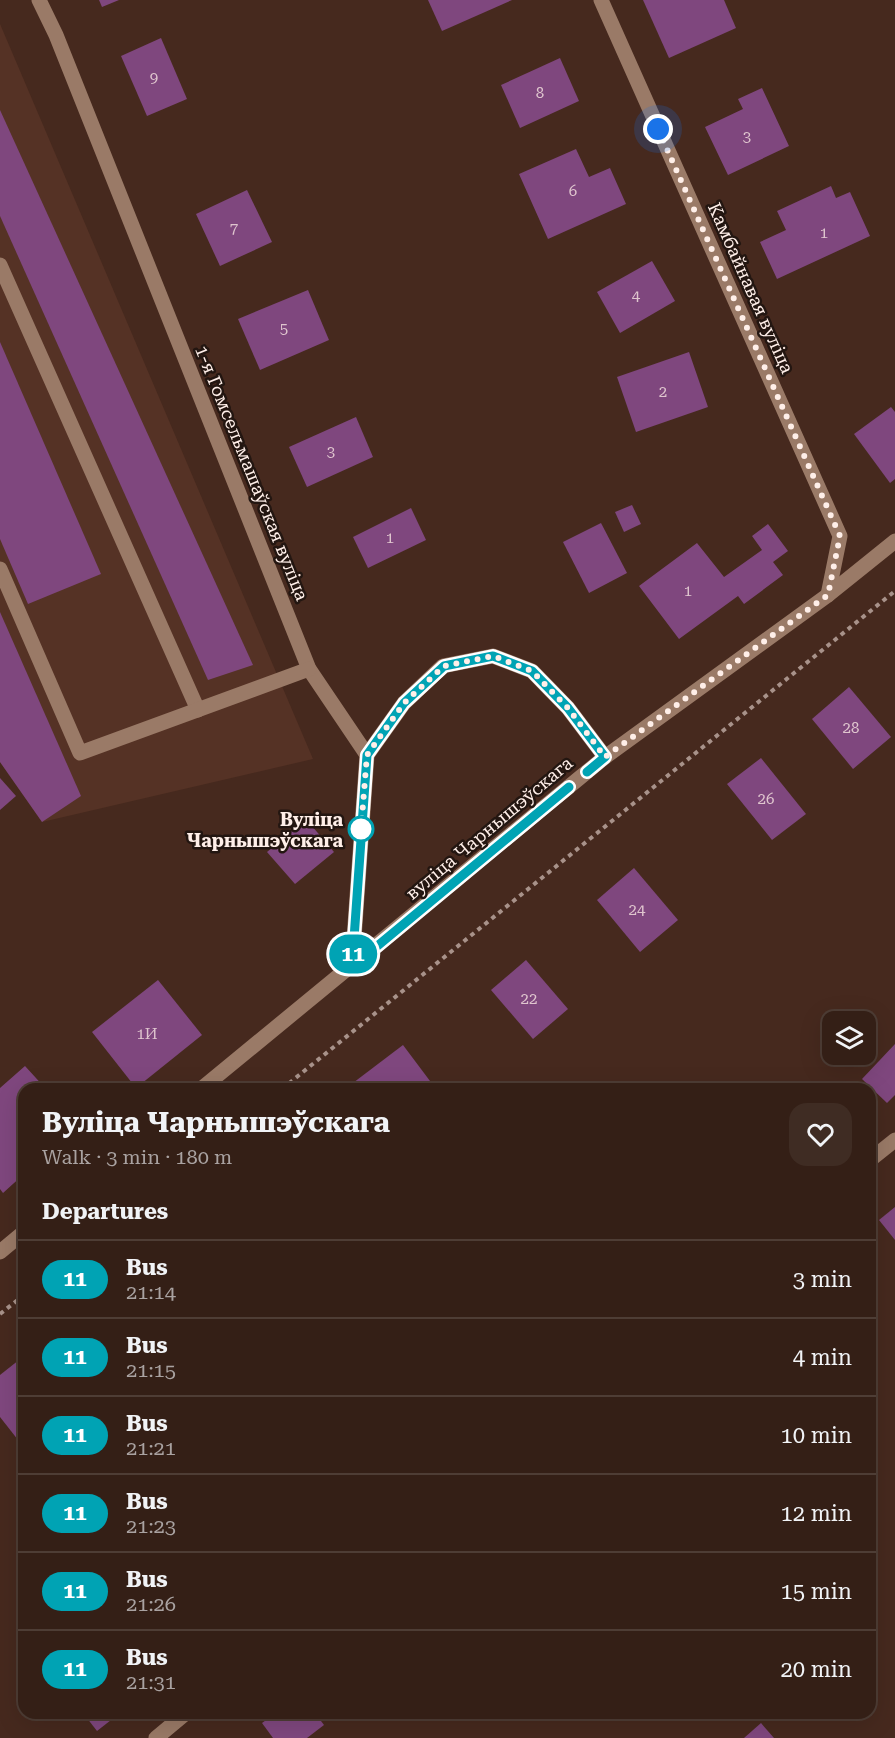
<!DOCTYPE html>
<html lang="en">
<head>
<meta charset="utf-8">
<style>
	:root { --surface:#341f16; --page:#3f2c23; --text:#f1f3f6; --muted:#a9a2a1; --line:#4e3d35 }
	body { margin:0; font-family:"Roboto Serif",serif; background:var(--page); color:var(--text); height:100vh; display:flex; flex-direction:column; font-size:22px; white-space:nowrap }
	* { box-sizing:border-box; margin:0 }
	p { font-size:20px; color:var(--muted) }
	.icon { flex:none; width:33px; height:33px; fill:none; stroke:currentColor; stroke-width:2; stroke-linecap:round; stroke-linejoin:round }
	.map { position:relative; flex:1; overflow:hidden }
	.side { position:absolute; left:18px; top:1083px; width:858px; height:636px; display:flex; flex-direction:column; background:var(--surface); border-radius:18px; box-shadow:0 6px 24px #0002,0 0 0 2px var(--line) }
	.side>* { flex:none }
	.badge { padding:0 12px; border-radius:20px; font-size:21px; line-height:39px }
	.controls { position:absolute; left:822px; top:1011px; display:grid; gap:12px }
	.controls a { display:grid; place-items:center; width:54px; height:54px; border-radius:12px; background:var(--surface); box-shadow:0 6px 24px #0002,0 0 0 2px var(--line); font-size:30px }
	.you { position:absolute; width:30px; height:30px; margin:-15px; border:4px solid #fff; border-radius:50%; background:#1a73e8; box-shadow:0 0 0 9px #1a73e833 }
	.map>.badge { position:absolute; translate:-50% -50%; box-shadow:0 0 0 3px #fff }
	h2 { padding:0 24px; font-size:22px; line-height:54px }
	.round { display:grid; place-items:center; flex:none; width:63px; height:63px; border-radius:18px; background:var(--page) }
	.head { display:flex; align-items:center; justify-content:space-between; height:102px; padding:0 24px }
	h1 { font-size:28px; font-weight:700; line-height:45px }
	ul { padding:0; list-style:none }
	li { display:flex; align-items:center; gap:18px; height:78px; padding:0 24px; border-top:2px solid var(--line) }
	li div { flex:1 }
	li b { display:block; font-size:22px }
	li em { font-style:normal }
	li .badge { min-width:66px; font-weight:700; text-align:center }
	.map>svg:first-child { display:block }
</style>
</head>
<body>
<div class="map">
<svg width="895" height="1738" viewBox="0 0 895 1738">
	<rect width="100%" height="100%" fill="#46291e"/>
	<path fill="#553225" d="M0 24 313 759 42 822 0 762Z"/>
	<g fill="#7f477e">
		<path d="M99 0H119L102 7Z"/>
		<path d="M428 0H512L442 31Z"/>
		<path d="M643 0H724L736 28 669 58Z"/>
		<path d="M161 38 187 99 147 116 121 56Z"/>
		<path d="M560 58 579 101 520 128 501 85Z"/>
		<path d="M762 88 789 146 728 175 705 127 743 109 738 99Z"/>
		<path d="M0 110 253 665 208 680 0 216Z"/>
		<path d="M576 149 589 177 610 168 626 204 548 239 519 174Z"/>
		<path d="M831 186 836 198 850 192 870 236 777 279 760 242 786 230 777 211Z"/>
		<path d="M247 190 272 242 220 266 196 214Z"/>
		<path d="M652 261 675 301 620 333 597 292Z"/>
		<path d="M308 290 329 340 260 370 238 319Z"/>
		<path d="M0 342 101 574 28 604 0 539Z"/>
		<path d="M689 352 708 407 636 432 617 377Z"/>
		<path d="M891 407 895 412V479L890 483 854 434Z"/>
		<path d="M356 417 373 457 307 487 289 447Z"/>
		<path d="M632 505 641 524 624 532 615 512Z"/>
		<path d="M411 508 426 540 368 568 353 537Z"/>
		<path d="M601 523 627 573 589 593 563 542Z"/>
		<path d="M768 524 788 551 773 562 783 575 744 604 738 596 679 639 639 586 697 543 724 577 762 550 752 536Z"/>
		<path d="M0 612 81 796 42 822 0 762Z"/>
		<path d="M849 687 891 737 853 769 812 719Z"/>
		<path d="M761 758 806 814 772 840 727 784Z"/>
		<path d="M0 778 16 796 0 810Z"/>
		<path d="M306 819 334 852 295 884 267 852Z"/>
		<path d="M634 868 678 920 640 952 597 900Z"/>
		<path d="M526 960 568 1009 533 1039 491 990Z"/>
		<path d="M158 980 202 1035 136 1088 92 1032Z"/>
		<path d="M895 1044V1095L887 1103 862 1079Z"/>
		<path d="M403 1045 436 1089H345Z"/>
		<path d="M25 1066 46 1089H24V1174L3 1193 0 1189V1088Z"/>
		<path d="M895 1207V1240L879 1220Z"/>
		<path d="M24 1356V1444L22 1445 0 1417V1375Z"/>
		<path d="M83 1713H120L97 1731Z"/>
		<path d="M276 1713H315L324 1725 307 1738H273L262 1723Z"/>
		<path d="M761 1723 774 1738H744Z"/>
	</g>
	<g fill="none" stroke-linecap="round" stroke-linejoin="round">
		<g stroke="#a8928a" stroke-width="4" stroke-dasharray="4.5 4.5" stroke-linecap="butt">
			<path d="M282 1089 895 591"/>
			<path d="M0 1314 24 1295"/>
		</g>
		<g stroke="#9a7a67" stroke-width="15">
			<path d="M39 0 56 35 309 669 367 755 352 967"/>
			<path d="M601 0 840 536 828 595"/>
			<path d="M0 265 198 710"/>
			<path d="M0 569 80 753 309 669"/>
			<path d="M367 755 404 703 443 666 493 656 532 671 568 708 605 757"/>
			<path d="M201 1089 605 757 828 595 895 541"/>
			<path d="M870 1160 895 1140"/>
			<path d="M0 1252 24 1232"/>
			<path d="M156 1738 186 1713"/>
		</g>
	</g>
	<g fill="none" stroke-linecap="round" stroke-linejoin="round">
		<g stroke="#fff" stroke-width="14">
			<path id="line" d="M569 787 352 967 367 755 404 703 444 666 493 656 532 671 568 708 605 757 587 772"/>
		</g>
		<use href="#line" stroke="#00a3b4" stroke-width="9"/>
		<path stroke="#ffefe9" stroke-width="6" stroke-dasharray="0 10.8" d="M361 829 367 755 404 703 444 666 493 656 532 671 568 708 605 757 828 595 840 536 658 129"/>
	</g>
	<circle fill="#fff" stroke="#00a3b4" stroke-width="3" cx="361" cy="829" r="12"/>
	<g text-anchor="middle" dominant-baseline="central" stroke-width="5" stroke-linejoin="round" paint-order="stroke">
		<g font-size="15" fill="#dfc5ce">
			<text x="154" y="78">9</text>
			<text x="540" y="93">8</text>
			<text x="747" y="137">3</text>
			<text x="573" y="191">6</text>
			<text x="234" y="228">7</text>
			<text x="824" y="233">1</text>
			<text x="636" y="296">4</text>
			<text x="284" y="329">5</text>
			<text x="663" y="392">2</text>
			<text x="331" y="452">3</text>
			<text x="390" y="538">1</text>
			<text x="688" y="591">1</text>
			<text x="851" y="728">28</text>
			<text x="766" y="799">26</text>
			<text x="637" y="910">24</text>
			<text x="529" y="999">22</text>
			<text x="147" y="1034">1И</text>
		</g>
		<g font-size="18" fill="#ffefe9" stroke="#231611">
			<text transform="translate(751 288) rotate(66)">Камбайнавая вуліца</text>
			<text transform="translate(252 473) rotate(68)">1-я Гомсельмашаўская вуліца</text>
			<text transform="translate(489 828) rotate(-40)">вуліца Чарнышэўскага</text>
		</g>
		<g font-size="18" font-weight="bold" fill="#ffefe9" stroke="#231611" text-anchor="end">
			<text x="343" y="819">Вуліца<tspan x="343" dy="21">Чарнышэўскага</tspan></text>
		</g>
	</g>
</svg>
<div class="controls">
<a><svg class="icon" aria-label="layers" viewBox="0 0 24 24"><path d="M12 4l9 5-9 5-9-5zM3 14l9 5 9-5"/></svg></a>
</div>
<div class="you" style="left:658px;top:129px"></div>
<b class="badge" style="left:353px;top:954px;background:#00a3b4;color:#fff">11</b>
<section class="side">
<div class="head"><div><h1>Вуліца Чарнышэўскага</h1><p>Walk · 3 min · 180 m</p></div><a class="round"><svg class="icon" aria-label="heart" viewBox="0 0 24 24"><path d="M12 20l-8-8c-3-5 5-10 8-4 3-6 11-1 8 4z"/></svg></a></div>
<h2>Departures</h2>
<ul>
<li><span class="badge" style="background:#00a3b4;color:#fff">11</span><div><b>Bus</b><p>21:14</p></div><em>3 min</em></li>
<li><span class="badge" style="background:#00a3b4;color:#fff">11</span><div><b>Bus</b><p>21:15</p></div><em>4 min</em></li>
<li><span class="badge" style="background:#00a3b4;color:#fff">11</span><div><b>Bus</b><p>21:21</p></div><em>10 min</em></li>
<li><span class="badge" style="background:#00a3b4;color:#fff">11</span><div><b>Bus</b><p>21:23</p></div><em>12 min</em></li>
<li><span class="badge" style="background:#00a3b4;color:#fff">11</span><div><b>Bus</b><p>21:26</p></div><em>15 min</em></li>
<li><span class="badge" style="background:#00a3b4;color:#fff">11</span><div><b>Bus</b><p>21:31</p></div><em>20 min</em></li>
</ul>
</section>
</div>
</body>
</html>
